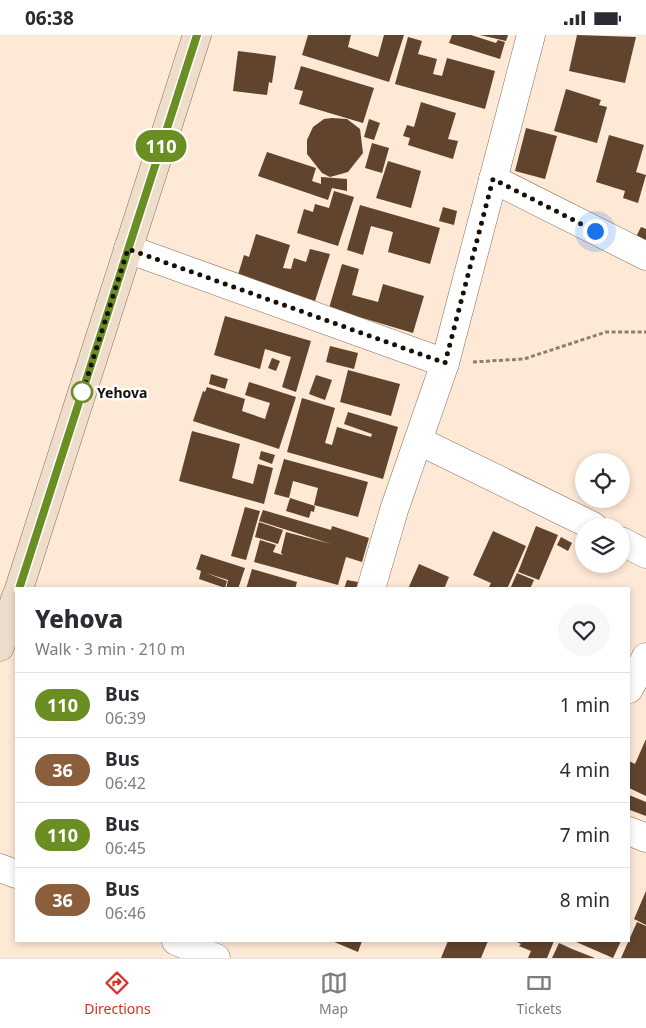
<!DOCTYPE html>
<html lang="en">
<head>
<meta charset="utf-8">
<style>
	:root { --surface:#fff; --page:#f7f7f7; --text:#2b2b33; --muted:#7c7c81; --line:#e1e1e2; --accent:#d93025 }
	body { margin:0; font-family:"Noto Sans",sans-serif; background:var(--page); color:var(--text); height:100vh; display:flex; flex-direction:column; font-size:19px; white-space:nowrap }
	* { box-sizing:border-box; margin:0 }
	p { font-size:16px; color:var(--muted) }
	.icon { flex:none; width:28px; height:28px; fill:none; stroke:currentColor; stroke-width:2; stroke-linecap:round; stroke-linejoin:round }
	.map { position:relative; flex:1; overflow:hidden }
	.sheet { position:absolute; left:15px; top:552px; width:615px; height:355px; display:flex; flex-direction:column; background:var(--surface); border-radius:0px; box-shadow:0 2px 8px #0003 }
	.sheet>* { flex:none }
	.badge { padding:0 10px; border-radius:16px; font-size:18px; line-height:32px }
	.buttons { position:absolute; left:575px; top:418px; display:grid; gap:10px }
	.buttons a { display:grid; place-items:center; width:55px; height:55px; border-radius:50%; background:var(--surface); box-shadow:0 2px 8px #0003; font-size:25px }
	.you { position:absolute; width:25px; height:25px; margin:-12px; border:4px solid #fff; border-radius:50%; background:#1a73e8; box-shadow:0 0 0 8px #1a73e833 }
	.map>.badge { position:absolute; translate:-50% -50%; box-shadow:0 0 0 2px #fff }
	.round { display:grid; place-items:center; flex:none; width:52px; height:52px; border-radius:26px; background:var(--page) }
	.headline { display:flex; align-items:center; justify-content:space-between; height:85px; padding:0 20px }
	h1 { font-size:24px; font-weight:800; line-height:38px }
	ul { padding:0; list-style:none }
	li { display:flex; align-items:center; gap:15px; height:65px; padding:0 20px; border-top:1px solid var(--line) }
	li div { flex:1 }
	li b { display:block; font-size:19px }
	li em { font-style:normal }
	li .badge { min-width:55px; font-weight:700; text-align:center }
	.status { display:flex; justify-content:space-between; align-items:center; height:35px; padding:0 25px; background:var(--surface); direction:ltr }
	.status svg { height:14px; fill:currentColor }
	.tab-bar { display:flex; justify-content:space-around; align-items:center; height:70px; border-top:1px solid var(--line); background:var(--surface); font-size:14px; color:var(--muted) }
	.tab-bar a { display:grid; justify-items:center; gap:2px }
	.tab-bar .current { color:var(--accent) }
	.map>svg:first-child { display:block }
</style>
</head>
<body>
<div class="status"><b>06:38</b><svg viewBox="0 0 49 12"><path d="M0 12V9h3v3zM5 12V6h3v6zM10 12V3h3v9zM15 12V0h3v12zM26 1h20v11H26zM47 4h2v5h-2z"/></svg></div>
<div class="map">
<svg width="646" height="923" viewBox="0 0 646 923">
	<rect width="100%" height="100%" fill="#fee8d6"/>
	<g fill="#60442d">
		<path d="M308 0H351L348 12 378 22 384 0H404L389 47 302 20Z"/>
		<path d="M452 0H471L496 8 498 5 505 7 500 24 449 8Z"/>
		<path d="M480 0H508L506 6Z"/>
		<path d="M577 0 636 2 625 48 569 36Z"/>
		<path d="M408 2 422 6 418 19 437 24 433 39 442 41 447 23 495 36 485 74 395 49Z"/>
		<path d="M238 16 276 21 272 48 269 47 267 60 233 56Z"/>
		<path d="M301 31 374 53 363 88 299 69 303 56 294 54Z"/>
		<path d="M566 54 601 65 599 70 607 72 597 108 554 96Z"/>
		<path d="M421 67 456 78 448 104 458 106 453 124 408 110 410 103 403 101 407 90 414 92Z"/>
		<path d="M332 83 347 84 360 94 363 118 348 137 330 142 322 138 307 119V105L313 92 324 84Z"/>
		<path d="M369 84 380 88 374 105 364 102Z"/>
		<path d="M526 93 557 101 545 144 515 136Z"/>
		<path d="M609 100 644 110 636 137 646 140 638 168 623 163 625 156 596 147Z"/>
		<path d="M372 108 389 113 382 138 365 133Z"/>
		<path d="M267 117 316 133 312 146 321 149V142L347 144V156L332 153 328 165 258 141Z"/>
		<path d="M388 126 421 136 411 173 376 163Z"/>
		<path d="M334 156 354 162 338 211 297 198 304 174 313 177 315 169 329 173Z"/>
		<path d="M360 170 440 193 430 229 388 217 393 197 371 191 363 220 347 215Z"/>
		<path d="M443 172 457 176 454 190 439 186Z"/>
		<path d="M641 192 646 194V216L632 210Z"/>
		<path d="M256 199 290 210 283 233 291 234 294 223 306 227 310 214 330 219 315 266 237 243 244 220 249 222Z"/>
		<path d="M342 229 359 234 352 260 378 267 383 249 424 261 413 298 329 273Z"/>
		<path d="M225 281 311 306 296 357 282 352 291 322 265 314 260 334 214 320Z"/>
		<path d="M330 311 358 318 354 334 326 327Z"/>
		<path d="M272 323 280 326 276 336 268 333Z"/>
		<path d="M348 335 400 349 391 381 340 367Z"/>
		<path d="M211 339 228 344 225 354 209 349Z"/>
		<path d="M316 340 332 345 325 365 309 359Z"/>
		<path d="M249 347 296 362 279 414 193 386 203 356 205 357 207 352 245 364 242 376 265 384 270 368 245 360Z"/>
		<path d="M302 363 335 373 325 408 332 410 337 392 371 402 372 399 344 389 348 377 398 392 383 444 287 417Z"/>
		<path d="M192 396 240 409 232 443 253 449 258 429 273 433 264 469 179 446Z"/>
		<path d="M261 416 275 420 272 429 259 424Z"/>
		<path d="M284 424 368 447 358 482 314 470 318 453 293 446 289 463 274 459Z"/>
		<path d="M290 463 315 471 314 477 311 476 309 483 286 476Z"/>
		<path d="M245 472 260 476 246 525 231 521Z"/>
		<path d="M263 475 331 495 332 491 369 503 362 527 346 522 338 550 254 527 260 505 276 510 273 517 283 520 281 518 286 497 331 509 259 486Z"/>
		<path d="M259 487 283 495 278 509 255 502Z"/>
		<path d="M536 491 558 500 539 545 518 537Z"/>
		<path d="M493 496 526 511 507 554H488L491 548 473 540Z"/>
		<path d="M561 502 572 508 568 516 557 510Z"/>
		<path d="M201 519 245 533 238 554H226L228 545 206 538 227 546 225 553 199 544 201 536 196 534Z"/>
		<path d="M419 529 449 542 444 554H408Z"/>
		<path d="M252 534 297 547 295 554H246Z"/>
		<path d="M517 538 534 545 530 554H510Z"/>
		<path d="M347 545 358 547 356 554H344Z"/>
		<path d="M646 704V761L629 753V726L635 729Z"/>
		<path d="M629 760 646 767V781L630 775 629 778Z"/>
		<path d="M646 856V890L634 884Z"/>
		<path d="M637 887 646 891V923H621Z"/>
		<path d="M332 906H362L358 917Z"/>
		<path d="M448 906H488L481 923H441Z"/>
		<path d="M515 906H554L547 923H528L531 916 519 911 521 909Z"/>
		<path d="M574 906H621L613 923Z"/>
		<path d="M559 908 572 914 595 923H552Z"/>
	</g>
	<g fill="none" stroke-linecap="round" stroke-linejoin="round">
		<g stroke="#866e5a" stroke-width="29">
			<g id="street">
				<path d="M493 144 646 221"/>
				<path d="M128 214 445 328"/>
				<path d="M419 406 593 491"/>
				<path d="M621 506 646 519"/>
				<path d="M371 554 394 475 445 328 531 0"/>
				<path d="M629 654 646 622"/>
				<path d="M629 796 646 803"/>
				<path d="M0 833 16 839"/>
				<path d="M176 906 216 923"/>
			</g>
		</g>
		<g stroke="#866e5a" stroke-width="29">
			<g id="secondary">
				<path d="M19 554 197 0"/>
				<path d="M0 612 16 561"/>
			</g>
		</g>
		<path stroke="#8e7f72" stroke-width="3" stroke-dasharray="4 2.5" stroke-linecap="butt" d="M473 327 524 324 606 297H646"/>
		<use href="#street" stroke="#fff" stroke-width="28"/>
		<use href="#secondary" stroke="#eeddca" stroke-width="28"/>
	</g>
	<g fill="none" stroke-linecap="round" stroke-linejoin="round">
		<g stroke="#fff" stroke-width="11">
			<path id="line" d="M19 554 197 0"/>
		</g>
		<use href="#line" stroke="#6b8e23" stroke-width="8"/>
		<path stroke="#180f08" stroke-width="5" stroke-dasharray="0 9" d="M82 357 80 365 128 214 445 328 493 144 595 196"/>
	</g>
	<circle fill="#fff" stroke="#6b8e23" stroke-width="2.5" cx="82" cy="357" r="10"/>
	<g text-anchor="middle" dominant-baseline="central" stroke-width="5" stroke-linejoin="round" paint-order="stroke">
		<g font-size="14" font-weight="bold" fill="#180f08" stroke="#fff" text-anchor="start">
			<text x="97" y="357">Yehova</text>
		</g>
	</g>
</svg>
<div class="buttons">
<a><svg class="icon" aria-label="locate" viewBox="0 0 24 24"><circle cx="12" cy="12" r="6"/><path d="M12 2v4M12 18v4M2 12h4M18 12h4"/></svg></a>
<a><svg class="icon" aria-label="layers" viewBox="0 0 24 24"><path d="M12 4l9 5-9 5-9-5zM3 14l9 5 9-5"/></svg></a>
</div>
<div class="you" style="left:595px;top:196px"></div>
<b class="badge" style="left:161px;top:111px;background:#6b8e23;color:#fff">110</b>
<section class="sheet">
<div class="headline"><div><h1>Yehova</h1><p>Walk · 3 min · 210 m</p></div><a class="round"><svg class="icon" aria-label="heart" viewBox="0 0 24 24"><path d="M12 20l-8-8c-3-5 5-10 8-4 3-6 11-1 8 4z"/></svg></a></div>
<ul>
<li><span class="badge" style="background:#6b8e23;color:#fff">110</span><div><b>Bus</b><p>06:39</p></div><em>1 min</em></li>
<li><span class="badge" style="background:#8b5e3c;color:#fff">36</span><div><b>Bus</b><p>06:42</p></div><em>4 min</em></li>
<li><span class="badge" style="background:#6b8e23;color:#fff">110</span><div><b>Bus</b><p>06:45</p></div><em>7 min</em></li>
<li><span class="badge" style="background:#8b5e3c;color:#fff">36</span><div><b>Bus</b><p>06:46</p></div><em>8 min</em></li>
</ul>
</section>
</div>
<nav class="tab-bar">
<a class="current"><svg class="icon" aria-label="directions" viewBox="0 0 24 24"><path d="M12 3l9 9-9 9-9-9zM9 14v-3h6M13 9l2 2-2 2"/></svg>Directions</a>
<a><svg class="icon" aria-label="map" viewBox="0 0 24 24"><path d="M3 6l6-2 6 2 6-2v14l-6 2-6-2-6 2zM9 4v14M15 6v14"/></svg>Map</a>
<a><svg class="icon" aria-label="tickets" viewBox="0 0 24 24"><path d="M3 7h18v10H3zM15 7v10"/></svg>Tickets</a>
</nav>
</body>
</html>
